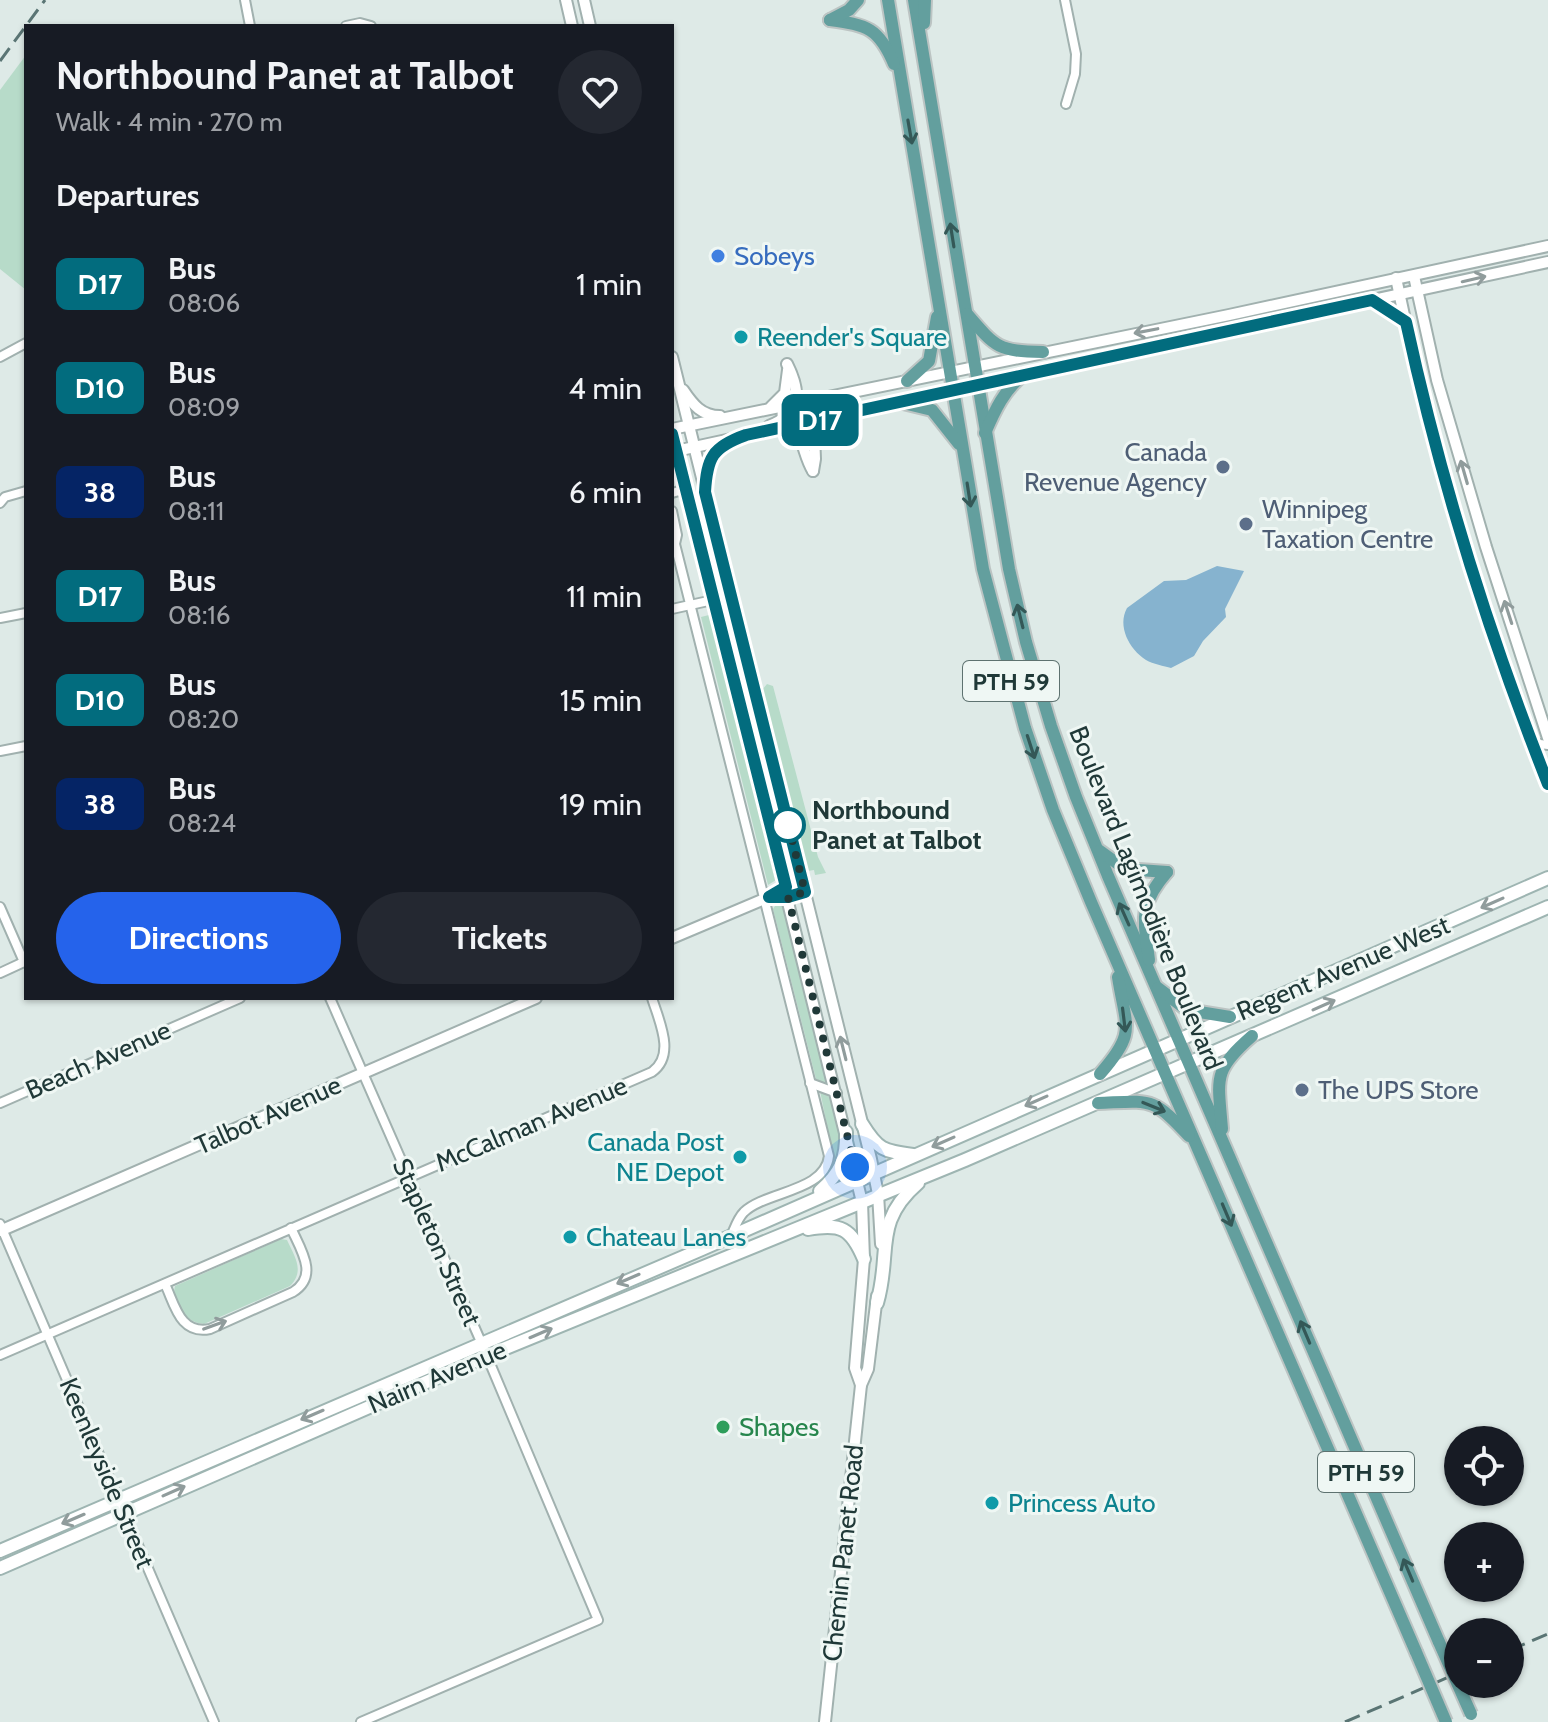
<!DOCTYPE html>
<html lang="en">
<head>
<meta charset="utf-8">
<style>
	:root { --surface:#171b24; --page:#242831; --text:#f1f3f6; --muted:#9ea1a6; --accent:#2563eb }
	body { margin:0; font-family:Cabin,sans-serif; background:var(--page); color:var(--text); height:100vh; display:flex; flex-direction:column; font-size:30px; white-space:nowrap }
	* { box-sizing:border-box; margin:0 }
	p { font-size:26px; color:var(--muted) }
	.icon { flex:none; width:44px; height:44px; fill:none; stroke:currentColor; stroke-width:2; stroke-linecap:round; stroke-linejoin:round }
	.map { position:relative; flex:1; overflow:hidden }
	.panel { position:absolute; left:24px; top:24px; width:650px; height:976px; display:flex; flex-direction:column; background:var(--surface); border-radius:0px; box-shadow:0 2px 6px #0004 }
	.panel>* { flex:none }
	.badge { padding:0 16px; border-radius:12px; font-size:28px; line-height:52px }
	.tools { position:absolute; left:1444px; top:1426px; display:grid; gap:16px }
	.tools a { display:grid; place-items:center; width:80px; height:80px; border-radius:50%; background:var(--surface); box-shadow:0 2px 6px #0004; font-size:40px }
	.you { position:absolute; width:40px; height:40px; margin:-20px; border:6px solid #fff; border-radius:50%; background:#1a73e8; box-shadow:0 0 0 12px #1a73e833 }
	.map>.badge { position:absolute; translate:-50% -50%; box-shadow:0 0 0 4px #fff }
	h2 { padding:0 32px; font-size:30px; line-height:72px }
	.round { display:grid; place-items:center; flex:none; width:84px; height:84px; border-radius:42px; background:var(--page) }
	.head { display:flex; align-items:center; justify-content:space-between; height:136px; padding:0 32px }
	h1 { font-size:38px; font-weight:700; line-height:60px }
	.cta { display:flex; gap:16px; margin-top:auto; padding:16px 32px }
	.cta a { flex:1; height:92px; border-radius:48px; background:var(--accent); color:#fff; font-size:32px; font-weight:700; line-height:92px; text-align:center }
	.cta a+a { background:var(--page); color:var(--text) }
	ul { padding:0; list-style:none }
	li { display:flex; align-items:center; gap:24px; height:104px; padding:0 32px }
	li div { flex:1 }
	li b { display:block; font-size:30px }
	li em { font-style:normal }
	li .badge { min-width:88px; font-weight:700; text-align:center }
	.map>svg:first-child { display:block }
</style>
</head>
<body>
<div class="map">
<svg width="1548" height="1722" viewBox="0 0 1548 1722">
	<rect width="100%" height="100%" fill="#deeae7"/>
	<g fill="#b7dbc9">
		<path d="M26 55V290L0 269V90Z"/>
		<path d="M713 614 778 875 776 880 768 885 701 617Z"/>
		<path d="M767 684 773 686 818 857 826 873 815 875 814 870 808 871 806 868 762 690Z"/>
		<path d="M783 902 830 1086 816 1079 773 909 777 903Z"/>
		<path d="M820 1091C836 1097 845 1124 842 1140 841 1149 837 1157 835 1165Z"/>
		<path d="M281 1239 287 1240C295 1257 305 1271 290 1286L204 1324C186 1323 170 1305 175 1286Z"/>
	</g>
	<path fill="#86b3cf" d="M1217 566 1244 571 1225 609 1226 617 1203 641 1194 656 1171 668C1164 666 1153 664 1146 660 1129 649 1117 626 1127 608L1164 581 1186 580Z"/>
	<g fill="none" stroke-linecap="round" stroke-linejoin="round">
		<g stroke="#a1b1af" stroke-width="12">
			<g id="minor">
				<path d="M245 0 250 26"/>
				<path d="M1065 0 1076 54 1075 74 1066 104"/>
				<path d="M346 26 360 23 371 26"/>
				<path d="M0 357 26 343"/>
				<path d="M672 493 686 489"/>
				<path d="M0 503 5 497 26 491"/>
				<path d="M672 511 677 535 675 544 829 1156C825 1192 766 1191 744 1212 738 1218 735 1227 732 1234"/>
				<path d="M672 609 731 596"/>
				<path d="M0 618 26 613"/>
				<path d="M1532 743 1548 745"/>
				<path d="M0 751 26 746"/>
				<path d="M0 907 24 962"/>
				<path d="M0 973 26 961"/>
				<path d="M330 998 481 1342 598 1620 361 1722"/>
				<path d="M810 1083 837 1093"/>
				<path d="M0 1103 240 998"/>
				<path d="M0 1224 214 1722"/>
				<path d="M165 1284C175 1305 180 1335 210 1329L293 1292C319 1276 301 1250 291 1228"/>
				<path d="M0 1355 652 1072C676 1055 659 1021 652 998"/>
			</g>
		</g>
		<g stroke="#a1b1af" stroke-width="14">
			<g id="tertiary">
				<path d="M566 0 572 26"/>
				<path d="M584 0 590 26"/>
				<path d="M1414 276 1437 380 1486 547 1548 738"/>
				<path d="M1396 278C1431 450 1483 621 1548 784"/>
				<path d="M1372 300 1406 322"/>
				<path d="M672 357 871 1159 878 1194 881 1244"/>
				<path d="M683 390C693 405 702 416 720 416"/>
				<path d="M771 407 785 393 788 370"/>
				<path d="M769 426C802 413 801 392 787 364"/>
				<path d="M672 429 1229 315 1548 246"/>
				<path d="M672 433 862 1202 864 1259 855 1368 861 1385"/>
				<path d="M676 451 1548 262"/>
				<path d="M813 471C808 463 806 455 803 446 795 415 802 410 833 403"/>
				<path d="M813 471 815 459 814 434 828 420"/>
				<path d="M706 481C707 462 712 452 729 443"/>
				<path d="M672 938 769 897 786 887 802 882"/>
				<path d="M0 1231 536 998"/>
				<path d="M825 1722 861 1385 868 1369 877 1296"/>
			</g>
		</g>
		<g stroke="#9eb5b2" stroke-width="16">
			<g id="secondary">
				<path d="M862 1124C878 1150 883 1151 913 1155"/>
				<path d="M820 1191C840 1173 847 1159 846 1132"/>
				<path d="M808 1229C841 1223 851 1228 864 1259"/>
				<path d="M877 1303C892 1252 872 1223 918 1183"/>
				<path d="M0 1551 702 1249 1548 878"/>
				<path d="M0 1568 486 1356 965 1160 1548 907"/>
			</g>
		</g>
		<g stroke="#bcc4c3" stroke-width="16">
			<g id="primary">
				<path d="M888 0 983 569 1025 728 1053 810 1091 902 1416 1652"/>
				<path d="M914 0 1009 569 1026 642 1051 726 1076 797 1108 876 1439 1642"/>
				<path d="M830 20C867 25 879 28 894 64"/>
				<path d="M830 20 849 10 858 0"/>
				<path d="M924 23 925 0"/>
				<path d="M967 314C996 348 998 351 1043 352"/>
				<path d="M907 381 929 361 937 317"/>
				<path d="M899 402 932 410 959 444"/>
				<path d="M985 433C995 410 1004 390 1024 374"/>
				<path d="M1100 851 1125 869 1167 872"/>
				<path d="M1149 960C1144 920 1138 905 1167 872"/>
				<path d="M1158 988 1187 1010 1230 1017"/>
				<path d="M1100 1074C1137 1032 1126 1028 1118 977"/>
				<path d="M1098 1103C1151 1101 1152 1096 1189 1136"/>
				<path d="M1222 1129C1218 1078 1212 1071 1252 1036"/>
			</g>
		</g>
		<use href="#minor" stroke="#fff" stroke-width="8"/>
		<use href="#tertiary" stroke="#fff" stroke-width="10"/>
		<use href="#secondary" stroke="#fff" stroke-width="12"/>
		<use href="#primary" stroke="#639f9e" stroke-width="12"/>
		<g stroke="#5a7574" stroke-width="3" stroke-dasharray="16 8" stroke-linecap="butt">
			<path d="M0 61 45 0"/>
			<path d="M1510 1650 1548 1634"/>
			<path d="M1345 1722 1458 1673"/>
		</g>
		<g stroke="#bcc4c3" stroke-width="16" stroke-linecap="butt">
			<g id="primary-bridge">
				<path d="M1439 1642 1471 1714"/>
				<path d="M1416 1652 1446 1722"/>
			</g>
		</g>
		<use href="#primary-bridge" stroke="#639f9e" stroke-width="12"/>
	</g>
	<defs><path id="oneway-shaft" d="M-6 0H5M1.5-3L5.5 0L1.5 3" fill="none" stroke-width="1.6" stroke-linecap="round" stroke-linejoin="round" transform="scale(2)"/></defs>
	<g stroke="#345857">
		<use href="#oneway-shaft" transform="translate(910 132) rotate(80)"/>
		<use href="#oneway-shaft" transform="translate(952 235) rotate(-99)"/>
		<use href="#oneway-shaft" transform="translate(969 495) rotate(81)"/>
		<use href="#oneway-shaft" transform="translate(1020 616) rotate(-104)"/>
		<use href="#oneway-shaft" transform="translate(1031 747) rotate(72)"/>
		<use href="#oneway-shaft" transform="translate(1124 914) rotate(-114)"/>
		<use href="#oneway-shaft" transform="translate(1124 1020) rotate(83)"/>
		<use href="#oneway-shaft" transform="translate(1154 1107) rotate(22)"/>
		<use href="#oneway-shaft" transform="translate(1227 1215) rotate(67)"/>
		<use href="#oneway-shaft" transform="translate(1305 1332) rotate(-113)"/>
		<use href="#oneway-shaft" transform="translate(1408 1570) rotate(-113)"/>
	</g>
	<g stroke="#909c9c">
		<use href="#oneway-shaft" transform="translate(1474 279) rotate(-13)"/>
		<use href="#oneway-shaft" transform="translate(1146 331) rotate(169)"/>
		<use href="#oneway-shaft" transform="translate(1464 472) rotate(-106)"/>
		<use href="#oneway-shaft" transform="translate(1508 612) rotate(-108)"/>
		<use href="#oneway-shaft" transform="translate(1492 903) rotate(156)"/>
		<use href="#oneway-shaft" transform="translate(1324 1005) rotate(-24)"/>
		<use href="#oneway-shaft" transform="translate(843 1048) rotate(-104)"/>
		<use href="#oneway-shaft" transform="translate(1036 1101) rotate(156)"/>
		<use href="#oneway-shaft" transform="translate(943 1142) rotate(156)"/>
		<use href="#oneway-shaft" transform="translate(628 1279) rotate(157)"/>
		<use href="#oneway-shaft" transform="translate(215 1325) rotate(-20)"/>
		<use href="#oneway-shaft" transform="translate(541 1333) rotate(-23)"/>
		<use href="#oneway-shaft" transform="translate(312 1415) rotate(157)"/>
		<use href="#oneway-shaft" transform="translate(174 1491) rotate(-24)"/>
		<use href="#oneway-shaft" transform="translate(73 1519) rotate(157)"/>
	</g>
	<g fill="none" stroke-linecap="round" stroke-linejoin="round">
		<g stroke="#fff" stroke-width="18">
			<path id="line" d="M672 434 786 887 769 897H788L805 892 705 492C707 458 712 447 746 435L1372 300 1406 322C1440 479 1489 635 1548 784"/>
		</g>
		<use href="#line" stroke="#026c7e" stroke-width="12"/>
		<path stroke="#203938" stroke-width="8" stroke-dasharray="0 14.4" d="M788 825 787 819 805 892 788 897 855 1167"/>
	</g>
	<circle fill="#3f7fe0" stroke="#eff7f4" stroke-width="3" cx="718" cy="256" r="8"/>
	<g fill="#0f9aa8" stroke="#eff7f4" stroke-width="3">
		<circle cx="741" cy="337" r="8"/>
		<circle cx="740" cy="1157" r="8"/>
		<circle cx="570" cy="1237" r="8"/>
		<circle cx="992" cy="1503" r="8"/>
	</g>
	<g fill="#5c6f8a" stroke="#eff7f4" stroke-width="3">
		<circle cx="1223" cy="467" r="8"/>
		<circle cx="1246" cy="524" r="8"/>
		<circle cx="1302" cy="1090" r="8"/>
	</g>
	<circle fill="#fff" stroke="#026c7e" stroke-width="4" cx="788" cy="825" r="16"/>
	<circle fill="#2e9e5b" stroke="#eff7f4" stroke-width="3" cx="723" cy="1427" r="8"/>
	<g text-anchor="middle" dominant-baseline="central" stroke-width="6" stroke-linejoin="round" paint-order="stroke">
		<g fill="#eff7f4" stroke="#5e7270" stroke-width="2">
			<rect x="963" y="661" width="96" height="40" rx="6"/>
			<rect x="1318" y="1452" width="96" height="40" rx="6"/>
		</g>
		<g font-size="24" font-weight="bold" fill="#203938">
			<text x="1011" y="681">PTH 59</text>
			<text x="1366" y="1472">PTH 59</text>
		</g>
		<g font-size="26" fill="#366cbe" stroke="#eff7f4" text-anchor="start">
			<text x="734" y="256">Sobeys</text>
		</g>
		<g font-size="26" fill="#0d838f" stroke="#eff7f4" text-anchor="start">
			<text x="757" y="337">Reender's Square</text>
			<text x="724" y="1142" text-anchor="end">Canada Post<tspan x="724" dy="30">NE Depot</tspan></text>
			<text x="586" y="1237">Chateau Lanes</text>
			<text x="1008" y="1503">Princess Auto</text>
		</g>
		<g font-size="26" fill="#4e5e75" stroke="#eff7f4" text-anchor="start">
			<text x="1207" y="452" text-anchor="end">Canada<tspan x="1207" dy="30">Revenue Agency</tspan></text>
			<text x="1262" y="509">Winnipeg<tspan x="1262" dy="30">Taxation Centre</tspan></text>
			<text x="1318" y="1090">The UPS Store</text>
		</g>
		<g font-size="26" font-weight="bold" fill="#203938" stroke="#eff7f4" text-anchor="start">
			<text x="812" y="810">Northbound<tspan x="812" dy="30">Panet at Talbot</tspan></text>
		</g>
		<g font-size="26" fill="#203938" stroke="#eff7f4">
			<text transform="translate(1146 898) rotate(68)">Boulevard Lagimodière Boulevard</text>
			<text transform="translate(1343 968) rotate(-23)">Regent Avenue West</text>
			<text transform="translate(98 1060) rotate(-24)">Beach Avenue</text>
			<text transform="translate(268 1115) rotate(-24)">Talbot Avenue</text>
			<text transform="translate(531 1124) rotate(-23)">McCalman Avenue</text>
			<text transform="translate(437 1242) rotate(66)">Stapleton Street</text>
			<text transform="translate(437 1377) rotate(-23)">Nairn Avenue</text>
			<text transform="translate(107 1473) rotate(67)">Keenleyside Street</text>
			<text transform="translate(843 1553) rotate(-84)">Chemin Panet Road</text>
		</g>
		<g font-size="26" fill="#27864d" stroke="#eff7f4" text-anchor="start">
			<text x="739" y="1427">Shapes</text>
		</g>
	</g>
</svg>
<div class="tools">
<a><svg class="icon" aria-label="locate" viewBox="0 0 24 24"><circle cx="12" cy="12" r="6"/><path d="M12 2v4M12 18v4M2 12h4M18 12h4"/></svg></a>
<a>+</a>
<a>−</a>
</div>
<div class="you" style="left:855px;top:1167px"></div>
<b class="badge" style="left:820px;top:420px;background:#026c7e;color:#fff">D17</b>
<section class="panel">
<div class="head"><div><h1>Northbound Panet at Talbot</h1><p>Walk · 4 min · 270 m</p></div><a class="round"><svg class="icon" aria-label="heart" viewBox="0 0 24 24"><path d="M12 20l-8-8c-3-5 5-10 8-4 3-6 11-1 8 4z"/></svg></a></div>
<h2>Departures</h2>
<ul>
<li><span class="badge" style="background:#026c7e;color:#fff">D17</span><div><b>Bus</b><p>08:06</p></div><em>1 min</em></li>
<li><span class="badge" style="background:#026c7e;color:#fff">D10</span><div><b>Bus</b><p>08:09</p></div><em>4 min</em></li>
<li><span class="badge" style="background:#052465;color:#fff">38</span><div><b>Bus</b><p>08:11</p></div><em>6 min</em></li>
<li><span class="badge" style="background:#026c7e;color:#fff">D17</span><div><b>Bus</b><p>08:16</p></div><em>11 min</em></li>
<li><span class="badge" style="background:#026c7e;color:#fff">D10</span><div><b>Bus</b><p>08:20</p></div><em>15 min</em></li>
<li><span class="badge" style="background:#052465;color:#fff">38</span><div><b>Bus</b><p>08:24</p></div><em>19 min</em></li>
</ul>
<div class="cta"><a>Directions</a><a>Tickets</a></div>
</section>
</div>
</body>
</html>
